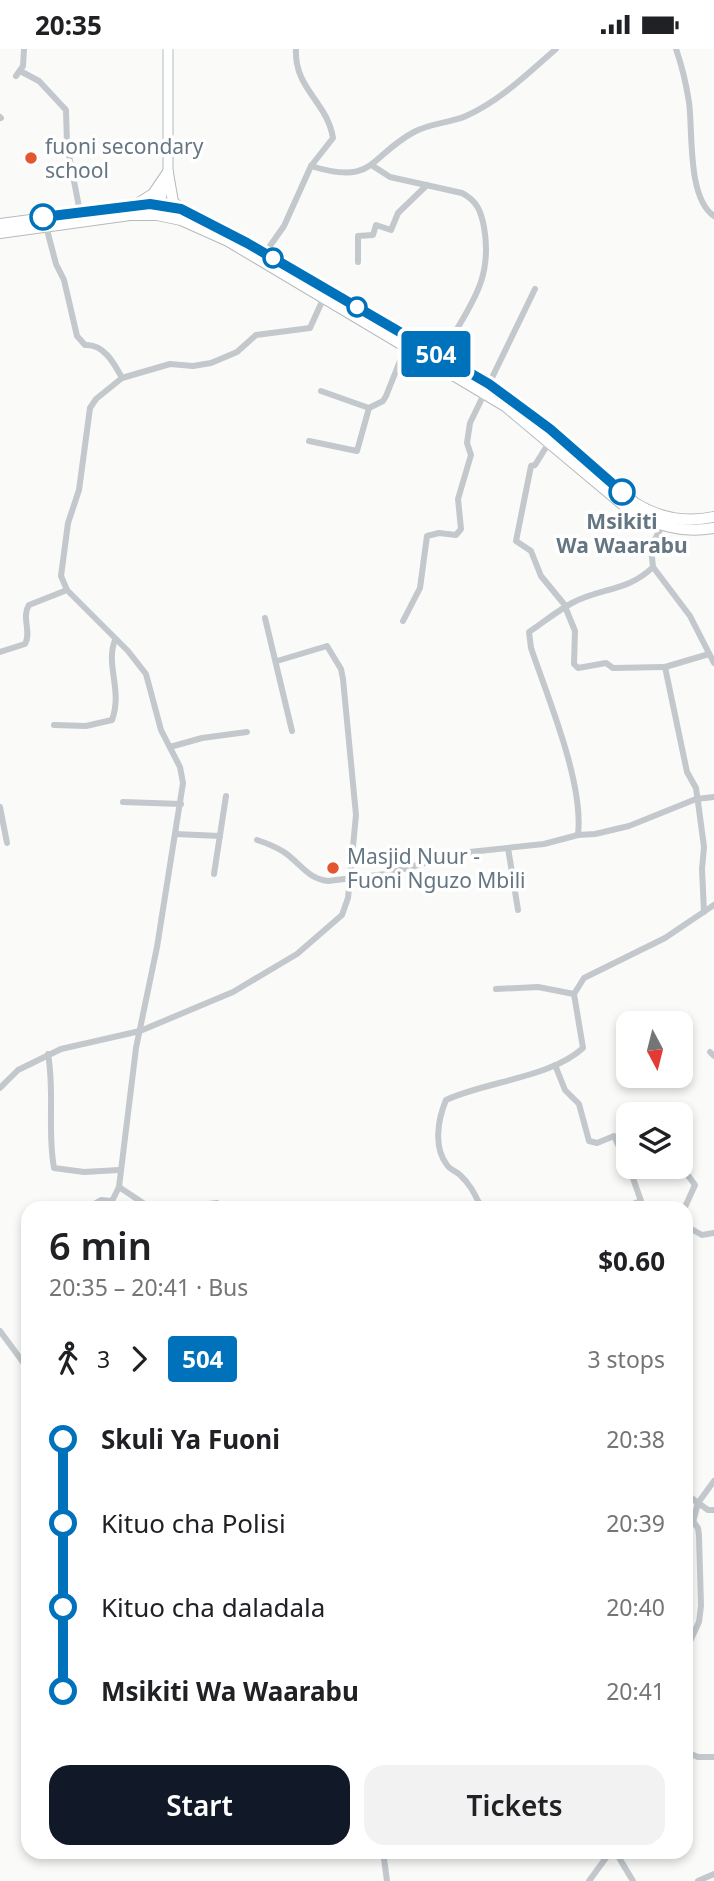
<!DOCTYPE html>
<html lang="en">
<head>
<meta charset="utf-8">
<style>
	:root { --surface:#fff; --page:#f2f2f2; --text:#202124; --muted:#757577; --accent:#111827 }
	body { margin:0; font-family:"Noto Sans",sans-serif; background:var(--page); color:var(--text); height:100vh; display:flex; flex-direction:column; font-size:26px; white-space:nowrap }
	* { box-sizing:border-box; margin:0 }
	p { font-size:23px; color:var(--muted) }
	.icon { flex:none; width:38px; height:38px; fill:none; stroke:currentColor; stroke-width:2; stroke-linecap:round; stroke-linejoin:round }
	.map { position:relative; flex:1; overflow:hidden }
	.drawer { position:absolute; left:21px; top:1152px; width:672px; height:658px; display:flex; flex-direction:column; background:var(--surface); border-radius:21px; box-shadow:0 4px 10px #0003 }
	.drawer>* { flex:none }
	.badge { padding:0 14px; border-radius:5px; font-size:24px; line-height:46px }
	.needle { width:46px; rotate:173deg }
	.tools { position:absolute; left:616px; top:962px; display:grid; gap:14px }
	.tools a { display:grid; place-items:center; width:77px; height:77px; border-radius:14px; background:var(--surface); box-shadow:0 4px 10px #0003; font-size:35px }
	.map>.badge { position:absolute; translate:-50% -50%; box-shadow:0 0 0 4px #fff }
	.legs { display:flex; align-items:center; gap:10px; height:77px; padding:0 28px; font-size:23px }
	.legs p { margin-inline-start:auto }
	.summary { display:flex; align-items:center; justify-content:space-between; height:119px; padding:0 28px }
	h1 { font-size:38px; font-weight:600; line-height:52px }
	.primary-button { display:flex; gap:14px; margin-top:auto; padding:14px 28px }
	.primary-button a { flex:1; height:80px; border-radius:21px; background:var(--accent); color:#fff; font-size:28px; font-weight:600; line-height:80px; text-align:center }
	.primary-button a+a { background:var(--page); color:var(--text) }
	ul { padding:0 28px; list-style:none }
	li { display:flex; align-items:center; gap:24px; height:84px; font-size:26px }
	li i { display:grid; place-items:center; width:10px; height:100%; margin:0 9px; background:currentColor }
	li i::after { content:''; width:18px; height:18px; margin:-9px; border:5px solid; border-radius:50%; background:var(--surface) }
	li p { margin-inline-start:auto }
	li:first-child i { background:linear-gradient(#0000 50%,currentColor 0) }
	li:last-child i { background:linear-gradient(currentColor 50%,#0000 0) }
	.status { display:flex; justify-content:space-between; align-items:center; height:49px; padding:0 35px; background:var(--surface); direction:ltr }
	.status svg { height:19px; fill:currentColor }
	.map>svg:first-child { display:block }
</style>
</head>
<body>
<div class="status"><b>20:35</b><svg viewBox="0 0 49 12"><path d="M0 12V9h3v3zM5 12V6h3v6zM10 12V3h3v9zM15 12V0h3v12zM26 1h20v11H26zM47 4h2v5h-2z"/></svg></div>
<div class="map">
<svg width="714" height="1832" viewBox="0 0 714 1832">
	<rect width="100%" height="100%" fill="#fafaf8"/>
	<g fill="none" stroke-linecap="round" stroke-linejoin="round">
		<g stroke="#b3babf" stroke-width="11">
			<path id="secondary" d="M158 161 168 123V0"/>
		</g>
		<g stroke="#b5babe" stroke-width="12">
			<g id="primary">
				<path d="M168 124 173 153 181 160"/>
				<path d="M140 153 153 145 168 123"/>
				<path d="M0 175 150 155 181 160 247 194 489 335 550 380 635 454C659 469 686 474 714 468"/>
				<path d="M0 184 130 166H157L181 171 228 192 505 357 628 460C656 476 681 485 714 479"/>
			</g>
		</g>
		<g stroke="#c3c8cc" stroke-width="6">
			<path d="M676 0C682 17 686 34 689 53 693 82 687 149 714 167"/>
			<path d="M22 23 39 32 66 61 67 96 80 163"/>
			<path d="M16 27 23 17 24 0"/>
			<path d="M0 68 1 69"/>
			<path d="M311 117C375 137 368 108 414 83 430 74 450 74 466 67 500 52 528 24 556 0"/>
			<path d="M373 117 390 128 462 144C477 152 481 162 484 178 494 235 466 260 441 308"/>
			<path d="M46 177 56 215 64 231 77 287 85 296C104 295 114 314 122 329"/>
			<path d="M265 204 284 177 311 117 333 89C327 52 294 40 296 0"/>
			<path d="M358 213V187L373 186 376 176 391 181 398 164 427 136"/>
			<path d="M321 342 369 359"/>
			<path d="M309 392 357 402 369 359 383 352 386 347 406 297"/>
			<path d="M550 392 535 416 531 417 516 492 531 502 541 527 564 555 575 582 574 615 578 619 606 614 613 619 665 618"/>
			<path d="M653 518 690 567 714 614"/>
			<path d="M265 569 292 682"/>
			<path d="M403 572 420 539 427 487 439 484 456 486 461 480 458 450 471 406 467 394 470 374 535 240"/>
			<path d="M0 603 25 595C32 583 21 568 29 556L67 541"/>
			<path d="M54 676 86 677 112 671C123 641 105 616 115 591"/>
			<path d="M170 698 202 689 247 683"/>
			<path d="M123 753 181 755"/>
			<path d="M0 758 7 794"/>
			<path d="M175 785 220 787"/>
			<path d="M578 786C584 734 548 649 531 599L529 583C544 573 557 562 572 554 600 539 629 542 653 518L651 498 662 477"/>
			<path d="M257 791C266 794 276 798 284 803 300 814 308 830 328 832L386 825 460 804 544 795 578 786 595 785 629 777 696 750 714 748"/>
			<path d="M508 799 518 861"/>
			<path d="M214 825 226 747"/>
			<path d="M704 863 702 820 704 798 698 753 696 739 687 723 665 618 709 605"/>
			<path d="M496 940 538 938 574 945"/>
			<path d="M710 1003 714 1007"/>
			<path d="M48 1005C55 1044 47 1081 54 1119L84 1123 119 1121"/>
			<path d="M555 1016 565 1041 579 1055 589 1092 597 1094 614 1087 628 1117"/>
			<path d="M0 1039 18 1021 61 1000 140 982 233 943 297 905 342 866 348 849 356 766 343 630 341 620 327 597 277 612"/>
			<path d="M681 1117 695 1136 685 1158"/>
			<path d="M119 1138 149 1158"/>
			<path d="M89 1158 101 1151 112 1152 119 1138 136 999 157 898 183 734 180 718 161 681 146 625 128 602 67 541 61 527 68 474 79 441 90 359 96 350 122 329 170 315 193 317 211 314 237 303 256 286 310 279 324 248"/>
			<path d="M182 1158 217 1154"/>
			<path d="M481 1158C475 1146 471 1136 460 1126 456 1122 449 1120 447 1116 433 1098 438 1070 446 1051 487 1032 550 1029 583 999L574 945 584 929 665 889 714 856"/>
			<path d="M624 1158 641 1152 629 1118"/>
			<path d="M686 1177 702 1186 714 1184"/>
			<path d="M0 1282 28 1320"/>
			<path d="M686 1445 708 1461H714"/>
			<path d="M686 1463 698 1479 699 1486 701 1557 699 1573 686 1601"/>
			<path d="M693 1473 698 1454 714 1432"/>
			<path d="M686 1703 698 1708H714"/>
			<path d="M383 1802 387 1832"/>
			<path d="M615 1802 633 1832"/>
			<path d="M589 1832 611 1802"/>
			<path d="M698 1832 714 1825"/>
		</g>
		<use href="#secondary" stroke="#fff" stroke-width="9"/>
		<use href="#primary" stroke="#fff" stroke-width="10"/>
	</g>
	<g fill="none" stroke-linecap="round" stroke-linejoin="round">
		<g stroke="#fff" stroke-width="16">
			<path id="line-1" d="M43 168 150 155 181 160 247 194 489 335 550 380 622 443"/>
		</g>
		<use href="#line-1" stroke="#0072bc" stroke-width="10"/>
	</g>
	<g fill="#e4572e" stroke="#fff" stroke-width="2.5">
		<circle cx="31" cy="109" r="7"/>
		<circle cx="333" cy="819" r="7"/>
	</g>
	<g fill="#fff" stroke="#0072bc" stroke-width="3.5">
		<circle cx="43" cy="168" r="12"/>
		<circle cx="273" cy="209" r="9"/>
		<circle cx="357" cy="258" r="9"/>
		<circle cx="622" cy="443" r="12"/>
	</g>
	<g text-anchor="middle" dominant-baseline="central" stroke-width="7" stroke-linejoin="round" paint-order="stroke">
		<g font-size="21" fill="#657683" stroke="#fff" text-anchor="start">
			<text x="45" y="97">fuoni secondary<tspan x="45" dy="24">school</tspan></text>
			<text x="347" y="807">Masjid Nuur -<tspan x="347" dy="24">Fuoni Nguzo Mbili</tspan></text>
		</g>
		<g font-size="21" font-weight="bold" fill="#657683" stroke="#fff">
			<text x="622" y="472">Msikiti<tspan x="622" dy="24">Wa Waarabu</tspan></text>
		</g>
	</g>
</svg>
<div class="tools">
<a><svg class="needle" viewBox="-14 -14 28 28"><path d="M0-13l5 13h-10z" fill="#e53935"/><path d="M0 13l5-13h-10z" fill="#757577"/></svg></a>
<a><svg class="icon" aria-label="layers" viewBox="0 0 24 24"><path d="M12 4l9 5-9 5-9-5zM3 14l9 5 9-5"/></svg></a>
</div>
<b class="badge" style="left:436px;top:305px;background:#0072bc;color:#fff">504</b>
<section class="drawer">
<div class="summary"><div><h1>6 min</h1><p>20:35 – 20:41 · Bus</p></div><b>$0.60</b></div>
<div class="legs"><svg class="icon" aria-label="walk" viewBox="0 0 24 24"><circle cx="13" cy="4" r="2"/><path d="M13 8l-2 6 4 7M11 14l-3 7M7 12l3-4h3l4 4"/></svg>3<svg class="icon" aria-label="forward" viewBox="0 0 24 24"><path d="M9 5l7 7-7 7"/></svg><b class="badge" style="background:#0072bc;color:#fff">504</b><p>3 stops</p></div>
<ul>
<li><i style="color:#0072bc"></i><b>Skuli Ya Fuoni</b><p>20:38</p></li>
<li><i style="color:#0072bc"></i><span>Kituo cha Polisi</span><p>20:39</p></li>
<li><i style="color:#0072bc"></i><span>Kituo cha daladala</span><p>20:40</p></li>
<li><i style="color:#0072bc"></i><b>Msikiti Wa Waarabu</b><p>20:41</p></li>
</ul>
<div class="primary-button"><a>Start</a><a>Tickets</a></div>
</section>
</div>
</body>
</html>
